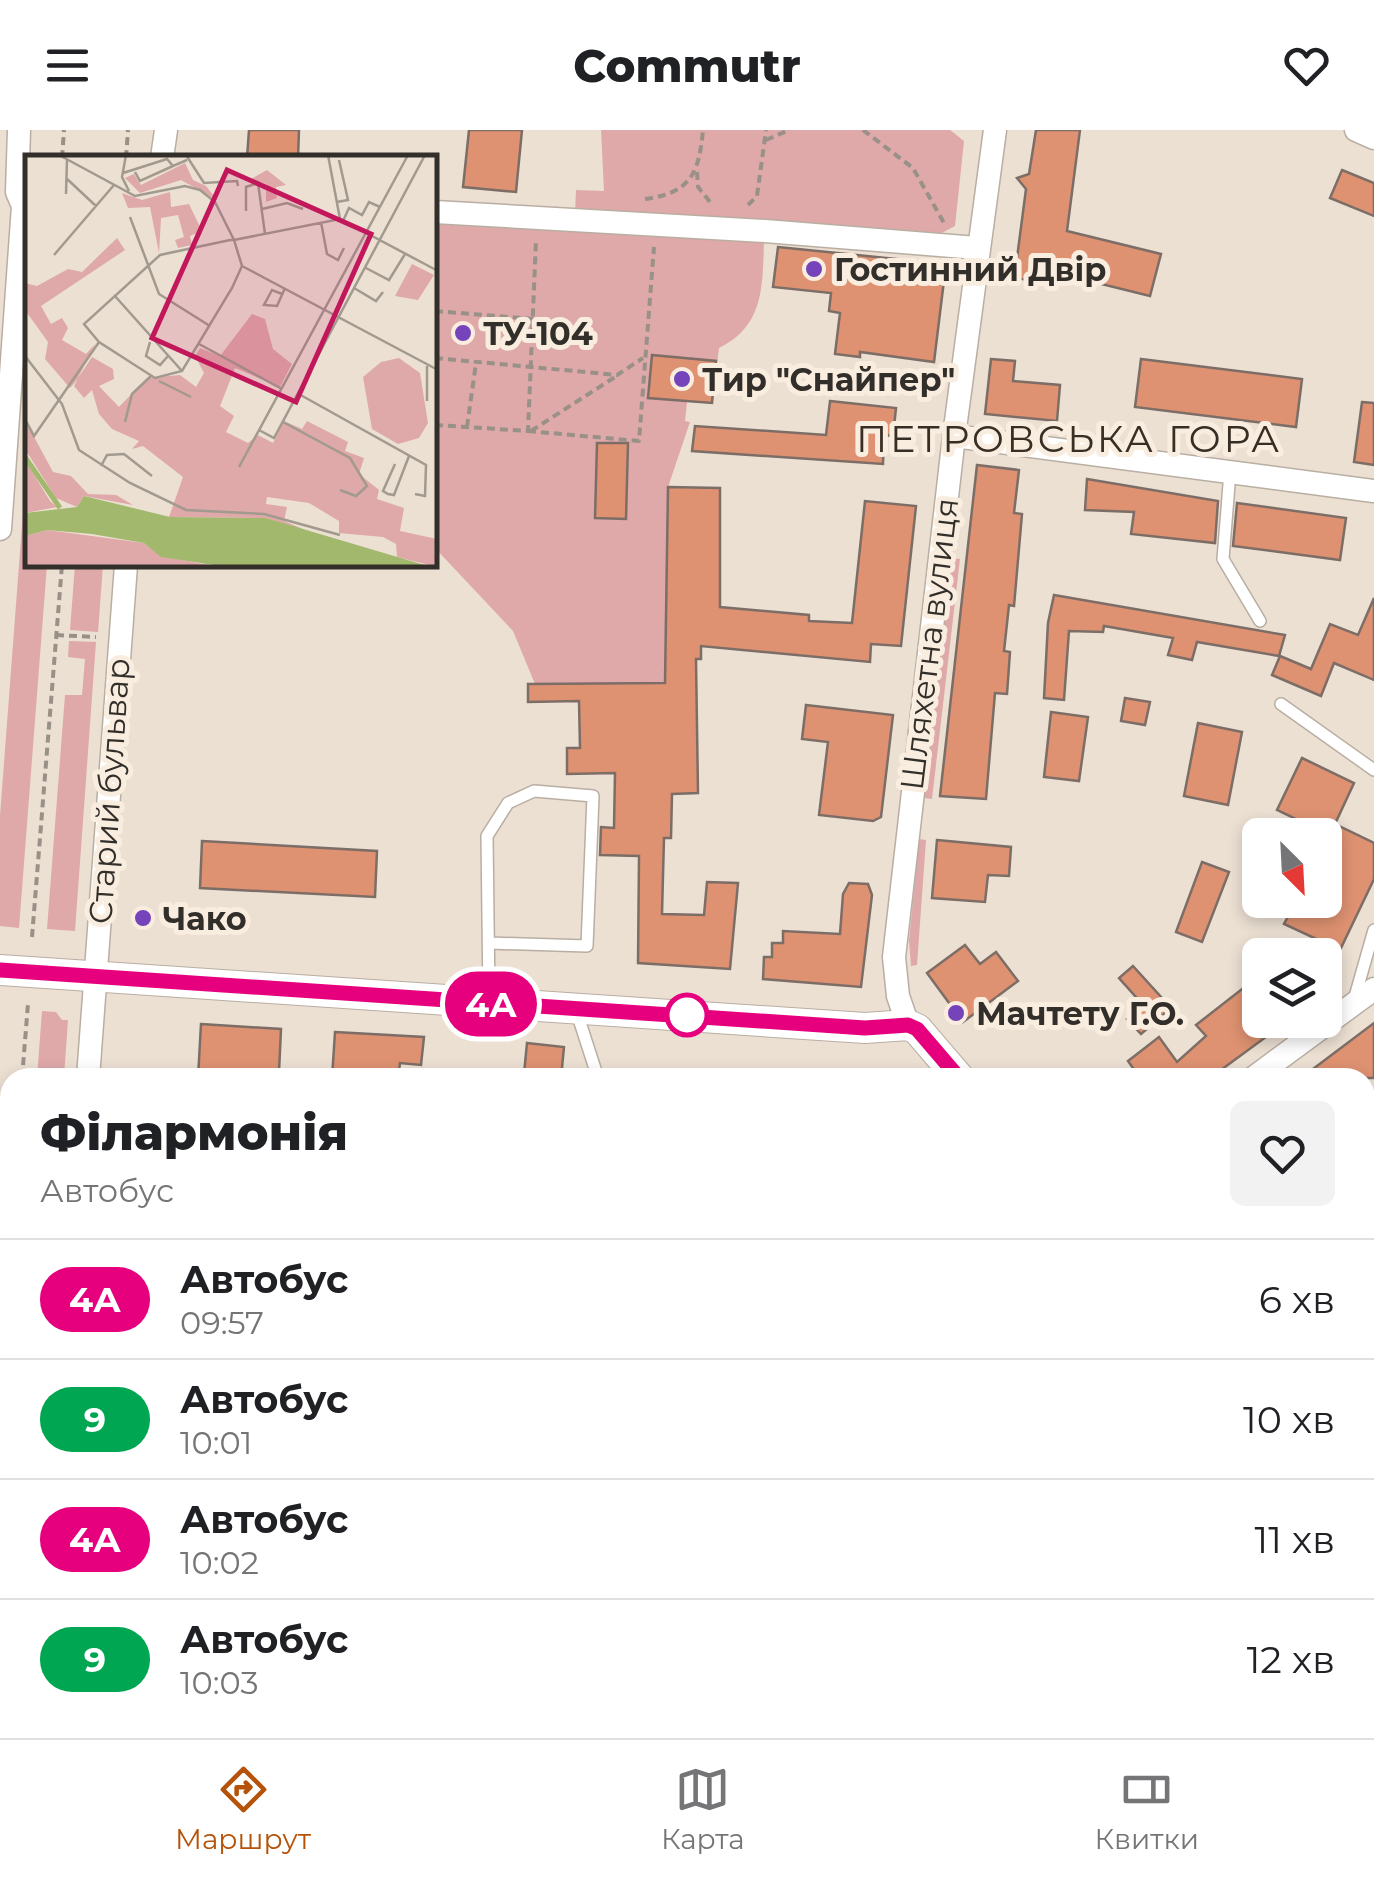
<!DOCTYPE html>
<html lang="uk">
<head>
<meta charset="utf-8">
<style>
	:root { --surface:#fff; --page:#f2f2f2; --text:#202124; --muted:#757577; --line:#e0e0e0; --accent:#b45309 }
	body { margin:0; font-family:Montserrat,sans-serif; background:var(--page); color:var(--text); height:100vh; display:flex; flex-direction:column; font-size:38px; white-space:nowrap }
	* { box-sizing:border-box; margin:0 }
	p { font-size:32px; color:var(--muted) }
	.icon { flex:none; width:55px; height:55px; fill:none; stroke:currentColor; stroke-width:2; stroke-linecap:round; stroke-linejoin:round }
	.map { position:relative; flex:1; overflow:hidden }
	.drawer { position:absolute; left:0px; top:938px; width:1375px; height:672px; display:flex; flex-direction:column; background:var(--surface); border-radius:30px 30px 0 0; box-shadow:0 5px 15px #0003 }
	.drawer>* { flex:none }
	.badge { padding:0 20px; border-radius:32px; font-size:35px; line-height:65px }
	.needle { width:65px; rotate:156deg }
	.controls { position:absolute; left:1242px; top:688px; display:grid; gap:20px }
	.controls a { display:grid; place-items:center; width:100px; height:100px; border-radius:15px; background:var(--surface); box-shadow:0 5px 15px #0003; font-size:50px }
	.map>.badge { position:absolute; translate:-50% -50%; box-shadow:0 0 0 5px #fff }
	.round { display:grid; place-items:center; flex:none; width:105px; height:105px; border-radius:15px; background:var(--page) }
	.head { display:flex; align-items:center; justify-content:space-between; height:170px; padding:0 40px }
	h1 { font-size:48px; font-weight:800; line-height:75px }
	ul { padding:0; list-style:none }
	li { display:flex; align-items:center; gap:30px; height:120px; padding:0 40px; border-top:2px solid var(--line) }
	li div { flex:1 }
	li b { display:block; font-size:38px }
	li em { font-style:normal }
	li .badge { min-width:110px; font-weight:700; text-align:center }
	header { display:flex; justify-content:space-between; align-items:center; height:130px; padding:0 40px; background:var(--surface); font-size:45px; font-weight:800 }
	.tab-bar { display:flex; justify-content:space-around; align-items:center; height:140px; border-top:2px solid var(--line); background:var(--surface); font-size:28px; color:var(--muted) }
	.tab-bar a { display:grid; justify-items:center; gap:5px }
	.tab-bar .on { color:var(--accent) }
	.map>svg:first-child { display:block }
</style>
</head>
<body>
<header><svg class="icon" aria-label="menu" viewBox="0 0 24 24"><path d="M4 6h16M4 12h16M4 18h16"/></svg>Commutr<svg class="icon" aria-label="heart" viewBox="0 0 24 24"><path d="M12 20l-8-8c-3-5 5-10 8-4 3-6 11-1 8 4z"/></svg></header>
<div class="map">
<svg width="1374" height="1608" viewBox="0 0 1374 1608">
	<rect width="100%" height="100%" fill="#ece0d3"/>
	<g fill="#dfa8a9">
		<path d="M601 0H950L964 11 955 96 936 106 765 96C761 146 770 193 719 218L712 273 687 272 685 291 690 292 668 357 665 553 535 554 513 501 435 418V90L575 84 576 60 604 61Z"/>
		<path d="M27 329 28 435H47L19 798 0 796V686Z"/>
		<path d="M952 428 960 429 932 669 924 668Z"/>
		<path d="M75 435H103L98 502 70 500Z"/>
		<path d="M69 511 96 512 75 801 47 799 65 565H82L85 529 68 527Z"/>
		<path d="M919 709 926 710 917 835 911 836 909 811Z"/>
		<path d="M42 881 56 882 62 890H68L64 947H37Z"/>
		<path d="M4 1401H10V1552H0V1464Z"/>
	</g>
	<g fill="#de9271" stroke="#7d6d67" stroke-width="2.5">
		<path d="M249 0H299L298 28H247Z"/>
		<path d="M469 0H522L516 62 463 57Z"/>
		<path d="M1036 0H1080L1067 101 1161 124 1150 166 1061 144 1060 154 1014 148 1015 143 1002 134 1017 128 1026 59 1017 48 1029 44Z"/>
		<path d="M1342 40 1374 53V86L1330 68Z"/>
		<path d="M778 117 946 134 934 232 860 222V227L835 224 840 183 829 181 831 163 773 157Z"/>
		<path d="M652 225 716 231 712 273 648 268Z"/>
		<path d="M991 229 1015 231 1013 251 1060 255 1057 291 985 284Z"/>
		<path d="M1141 229 1302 249 1296 297 1135 277Z"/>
		<path d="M830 271 896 278 893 306 884 305 883 334 692 321 695 296 826 305Z"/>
		<path d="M1362 272 1374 273V335L1354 332Z"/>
		<path d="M597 313H628L626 389 595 388Z"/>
		<path d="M977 335 1019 340 1014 383 1022 384 1014 476 1009 475 1004 521 1010 522 1007 564 995 563 986 669 940 666Z"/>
		<path d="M1087 349 1218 371 1215 413 1131 404 1134 382 1085 380Z"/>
		<path d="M668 357 720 358V477L809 485V491L852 493 865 371 916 376 901 516 871 514 870 532 701 516V529H696L698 663 672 664 671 708H664L662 784 704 785 707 752 738 753 730 839 638 833 639 726 600 725 601 697 614 698 615 643 567 644V618H580L579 571 528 572V554L665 553Z"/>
		<path d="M1237 373 1346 388 1340 430 1233 416Z"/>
		<path d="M1054 465 1285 505 1279 526 1197 512 1192 530 1168 525 1173 508 1104 496 1103 502 1069 501 1064 570 1044 568 1048 493Z"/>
		<path d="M1374 468V550L1334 533 1321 566 1272 545 1280 526 1311 539 1330 494 1358 505Z"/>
		<path d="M1125 568 1150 572 1145 595 1121 591Z"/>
		<path d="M806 575 893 585 881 687 873 691 819 685 828 612 802 609Z"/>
		<path d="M1051 582 1088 587 1079 651 1044 647Z"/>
		<path d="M1198 593 1242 602 1228 675 1184 666Z"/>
		<path d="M1302 628 1354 653 1335 694 1374 713V749L1340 820 1284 794 1297 770H1325V703L1277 680Z"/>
		<path d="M937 710 1011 717 1009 746 988 745 985 772 932 768Z"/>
		<path d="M202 711 377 721 375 767 200 758Z"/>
		<path d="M1202 732 1229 742 1202 812 1176 802Z"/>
		<path d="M849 753 868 754 872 765 861 857 763 849 764 827H772V813H783V801L840 804 843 764Z"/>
		<path d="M965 815 980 834 996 822 1018 851 963 892 927 843Z"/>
		<path d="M1133 836 1171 878 1141 904 1127 889 1143 875 1119 848Z"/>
		<path d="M1260 845V890H1289L1210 948H1140L1128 931 1159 907 1177 932 1206 906 1196 895Z"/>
		<path d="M1374 893V948H1301Z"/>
		<path d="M201 894 281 899 279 942 240 940V948H198Z"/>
		<path d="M335 902 424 907 421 935 400 933 398 948H332Z"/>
		<path d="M527 913 564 917 561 948 524 944Z"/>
	</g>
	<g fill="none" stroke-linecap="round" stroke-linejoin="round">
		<g stroke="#b9aea2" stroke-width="14">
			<g id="lane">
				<path d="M1230 342 1223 429 1260 491"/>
				<path d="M1281 574 1374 640"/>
				<path d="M489 869 487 706 508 673 534 661 593 666 587 816 489 813"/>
				<path d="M1354 870 1374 800"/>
				<path d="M577 883 598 948"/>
				<path d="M1365 1480 1374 1476"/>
				<path d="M673 1600H684"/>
				<path d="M1045 1600 1053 1608"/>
				<path d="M1093 1608 1104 1600"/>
			</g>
		</g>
		<g stroke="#b9aea2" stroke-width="25">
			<g id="street">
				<path d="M1356 0 1374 8"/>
				<path d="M162 28 166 0"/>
				<path d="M435 82 765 101 977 118"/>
				<path d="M954 306 1374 361"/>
				<path d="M0 399 23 76 17 62 19 0"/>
				<path d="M908 895 898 866 894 827 954 306 995 0"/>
				<path d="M88 948 126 435"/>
				<path d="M1253 948 1374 859"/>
				<path d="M0 1596 10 1597"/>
				<path d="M54 1600 163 1608"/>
				<path d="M320 1608 332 1600"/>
			</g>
		</g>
		<g stroke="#b9aea2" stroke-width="32">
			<g id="secondary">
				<path d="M0 840 865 898 908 895 917 899 959 948"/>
				<path d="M1365 1317 1374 1322"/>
			</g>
		</g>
		<g stroke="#999187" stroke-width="4" stroke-dasharray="8 5" stroke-linecap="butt">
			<path d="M863 0 913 38 944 93"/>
			<path d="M766 10 789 0"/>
			<path d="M62 28 64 0"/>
			<path d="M126 28 128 0"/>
			<path d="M697 42 698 57 710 72"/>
			<path d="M645 69C691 63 699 43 703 0"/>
			<path d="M748 75 757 66 766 0"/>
			<path d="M435 181 534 189"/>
			<path d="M435 228 617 245 643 228"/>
			<path d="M435 295 528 301 536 110"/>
			<path d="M467 297 476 233"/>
			<path d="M528 301 639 311 654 117"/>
			<path d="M531 301 615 247"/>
			<path d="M56 505 96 507"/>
			<path d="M32 807 62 435"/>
			<path d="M22 948 28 874"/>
			<path d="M0 1013H10"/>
			<path d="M6 1178 10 1120"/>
			<path d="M0 1181 6 1178 10 1181"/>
			<path d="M0 1262 2 1236"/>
			<path d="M0 1397 10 1398"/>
			<path d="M1158 1600 1164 1608"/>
			<path d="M946 1608 948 1600"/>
		</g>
		<use href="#lane" stroke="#fff" stroke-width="11"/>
		<use href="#street" stroke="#fff" stroke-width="22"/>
		<use href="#secondary" stroke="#fff" stroke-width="30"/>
	</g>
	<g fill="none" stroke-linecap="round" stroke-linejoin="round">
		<g stroke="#fff" stroke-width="22">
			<path id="line" d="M0 840 865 898 908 895 917 899 959 948"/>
		</g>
		<use href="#line" stroke="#e6007e" stroke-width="15"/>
	</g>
	<g fill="#7543ba" stroke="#f9ede0" stroke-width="4">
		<circle cx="814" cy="139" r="10"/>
		<circle cx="463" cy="203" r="10"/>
		<circle cx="682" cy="249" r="10"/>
		<circle cx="143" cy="788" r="10"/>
		<circle cx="956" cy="883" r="10"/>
	</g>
	<circle fill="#fff" stroke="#e6007e" stroke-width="5" cx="687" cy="885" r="20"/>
	<g text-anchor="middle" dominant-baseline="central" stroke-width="10" stroke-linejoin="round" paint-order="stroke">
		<g font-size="32" font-weight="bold" fill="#322e29" stroke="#f9ede0" text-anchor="start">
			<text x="834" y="139">Гостинний Двір</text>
			<text x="483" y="203">ТУ-104</text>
			<text x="702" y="249">Тир "Снайпер"</text>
			<text x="163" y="788">Чако</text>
			<text x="976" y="883">Мачтету Г.О.</text>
		</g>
		<g font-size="32" fill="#322e29" stroke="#f9ede0">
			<text transform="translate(929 514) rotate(-83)">Шляхетна вулиця</text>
			<text transform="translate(109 661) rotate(-86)">Старий бульвар</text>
		</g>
		<g font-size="38" letter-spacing="2.5" fill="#372e24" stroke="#f9ede0">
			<text x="1069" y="308">ПЕТРОВСЬКА ГОРА</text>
		</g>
	</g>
	<g transform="translate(25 25)">
		<rect width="412" height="412" fill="#ece0d3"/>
		<path d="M160 8 168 25 181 31 192 45 156 25 115 38 100 23 109 19 116 30ZM242 15 261 30 251 32 252 43 241 47V29L226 24ZM145 37 146 52 164 49 177 76 165 81 167 90 153 93 150 85 159 82 153 60 136 63 134 98 125 52 103 53 97 38 117 45ZM92 83 100 95 16 151 26 169 37 163 43 173 37 185 61 199 70 189 53 223 67 202 88 214 89 224 74 231 94 252 122 223 155 220 171 232 179 218 170 201 175 193 195 201 227 159 240 164 248 194 267 209 255 232 210 213 195 251 209 261 201 277 223 288 233 280 248 288 259 266 277 274 282 266 323 287 320 296 339 303 334 319 354 335 352 344 379 353 375 376 412 384V412L372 402 371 389 358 382 314 378V366L284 348 242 342 241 349 262 352 259 366 287 378 241 363 144 362 158 322 118 291 107 294 114 286 87 274 74 259 67 235 59 243 49 231 53 224 45 233 20 204 23 187 0 155V128L12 131 43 114 57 117ZM387 109 409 120 393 145 370 141ZM374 203 395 218 403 268 394 283 373 289 347 274 338 222 356 207ZM0 265 28 317 46 321 63 339 91 340 108 350 59 341 52 352 31 343 0 294ZM0 305 25 346 32 352 0 358ZM22 375 119 388 136 401 189 411 0 412V381Z" fill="#dfa8a9"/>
		<path d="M59 341 145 362 241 363 406 412H202L136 402 119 388 67 379 22 375 0 381V358L52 352Z" fill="#a1b86d"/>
		<path fill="none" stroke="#a1b86d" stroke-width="5" d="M0 302 35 353"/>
		<path fill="none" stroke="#a2998f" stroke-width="2.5" d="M34 0 110 41 160 31 175 35 190 47 209 85 217 111 207 133 157 216 130 223 74 187 59 169 135 100 205 85H209L214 84 315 64 413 116M101 0 97 22 104 36M161 0 179 28 212 26 213 31M303 0 315 64M110 17 115 26 148 11M98 18 142 4 148 11 162 5M41 23 71 51M41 39 42 4M312 47 323 45 314 5M237 54 262 48 278 54M221 56V32L233 28 240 79M105 62 134 139 185 171M318 66 324 53 337 60 344 47 355 52M296 67 302 99 313 105 319 93M29 100 89 30M217 111 413 215M339 112 364 125 380 99M329 133 351 146 358 137M257 139 247 135 239 150 252 151 260 133M89 140 157 216M125 187 121 201 135 210 143 201M174 189 257 234M0 201 37 249 54 295 105 328 161 355 239 359 315 380M134 226 166 242M272 238 401 310 400 341 390 339M402 246V211M0 264 9 281 74 187M100 267 107 239 126 221M258 267 325 303 342 331 331 341 315 335M234 275 249 283 400 0M370 309 358 336 363 339 369 340 384 301M76 311 82 300 99 299 127 321M214 312 383 0"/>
		<path fill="#c2185b" fill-opacity="0.15" stroke="#c2185b" stroke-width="5" d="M202 15 346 79 271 247 127 183Z"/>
		<rect width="412" height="412" fill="none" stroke="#322e29" stroke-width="5"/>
	</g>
</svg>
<div class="controls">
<a><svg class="needle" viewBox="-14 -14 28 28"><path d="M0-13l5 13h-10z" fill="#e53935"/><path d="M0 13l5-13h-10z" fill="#757577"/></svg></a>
<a><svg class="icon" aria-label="layers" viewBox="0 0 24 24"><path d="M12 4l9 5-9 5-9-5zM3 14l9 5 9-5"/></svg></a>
</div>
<b class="badge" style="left:491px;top:874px;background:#e6007e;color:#fff">4А</b>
<section class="drawer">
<div class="head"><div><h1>Філармонія</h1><p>Автобус</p></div><a class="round"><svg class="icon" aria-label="heart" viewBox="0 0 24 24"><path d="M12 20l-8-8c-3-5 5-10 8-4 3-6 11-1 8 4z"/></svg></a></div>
<ul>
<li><span class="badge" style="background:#e6007e;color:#fff">4А</span><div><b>Автобус</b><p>09:57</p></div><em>6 хв</em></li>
<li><span class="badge" style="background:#00a651;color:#fff">9</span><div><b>Автобус</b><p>10:01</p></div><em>10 хв</em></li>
<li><span class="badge" style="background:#e6007e;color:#fff">4А</span><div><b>Автобус</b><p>10:02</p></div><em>11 хв</em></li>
<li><span class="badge" style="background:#00a651;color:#fff">9</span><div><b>Автобус</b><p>10:03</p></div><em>12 хв</em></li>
</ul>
</section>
</div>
<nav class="tab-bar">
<a class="on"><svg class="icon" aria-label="directions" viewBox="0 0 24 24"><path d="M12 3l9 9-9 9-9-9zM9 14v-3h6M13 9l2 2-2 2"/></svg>Маршрут</a>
<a><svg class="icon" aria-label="map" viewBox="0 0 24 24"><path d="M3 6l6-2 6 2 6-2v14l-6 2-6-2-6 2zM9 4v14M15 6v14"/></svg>Карта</a>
<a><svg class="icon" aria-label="tickets" viewBox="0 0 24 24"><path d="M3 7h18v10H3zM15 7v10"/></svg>Квитки</a>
</nav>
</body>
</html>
